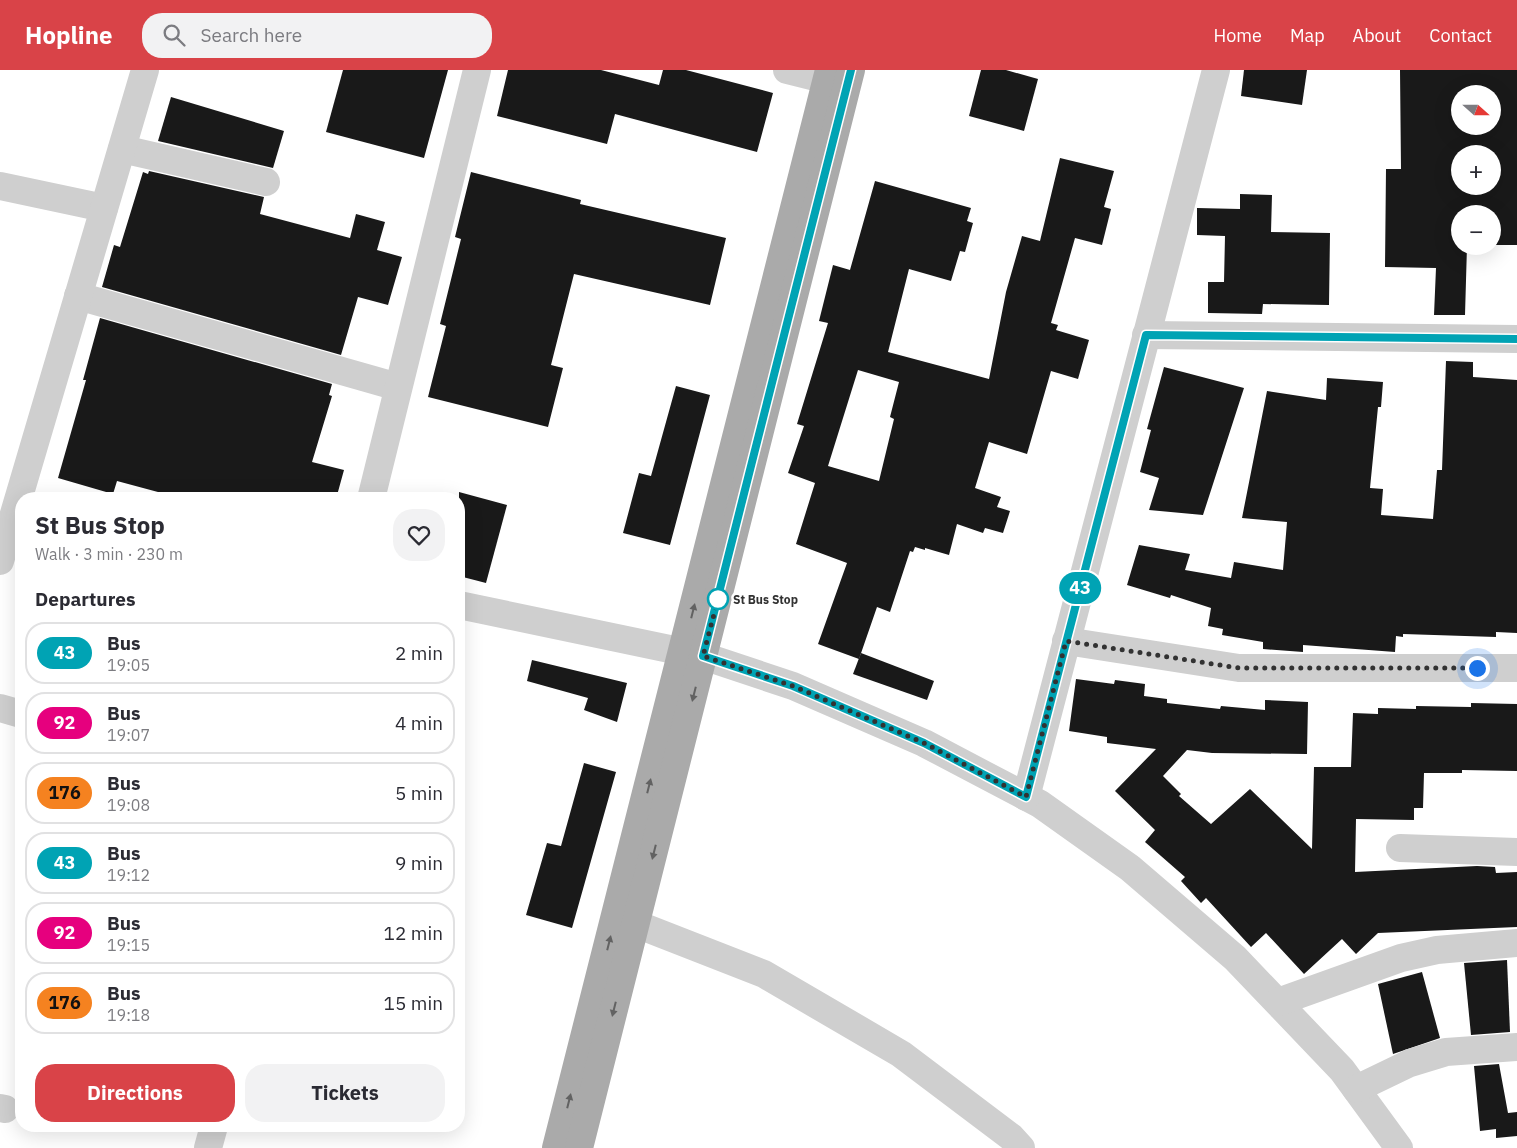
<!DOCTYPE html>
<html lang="en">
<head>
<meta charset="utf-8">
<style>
	:root { --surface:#fff; --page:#f2f2f3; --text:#2b2b33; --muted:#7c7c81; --line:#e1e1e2; --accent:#d94348 }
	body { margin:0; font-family:"IBM Plex Sans",sans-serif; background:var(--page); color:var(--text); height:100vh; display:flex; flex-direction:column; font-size:19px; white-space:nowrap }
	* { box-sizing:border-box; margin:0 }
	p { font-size:16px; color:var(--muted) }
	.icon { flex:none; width:28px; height:28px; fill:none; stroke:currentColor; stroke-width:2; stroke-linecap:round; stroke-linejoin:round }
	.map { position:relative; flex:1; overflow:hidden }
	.details { position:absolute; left:15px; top:422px; width:450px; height:640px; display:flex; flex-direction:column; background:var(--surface); border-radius:20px; box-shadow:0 5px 20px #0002 }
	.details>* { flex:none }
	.badge { padding:0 10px; border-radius:16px; font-size:18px; line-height:32px }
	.needle { width:32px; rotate:111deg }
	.controls { position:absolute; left:1451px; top:15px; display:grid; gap:10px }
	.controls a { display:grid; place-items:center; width:50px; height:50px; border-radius:50%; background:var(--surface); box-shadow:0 5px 20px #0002; font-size:25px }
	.you { position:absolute; width:25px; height:25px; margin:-12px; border:4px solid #fff; border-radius:50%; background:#1a73e8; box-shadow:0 0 0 8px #1a73e833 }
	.map>.badge { position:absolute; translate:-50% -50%; box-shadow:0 0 0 2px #fff }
	h2 { padding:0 20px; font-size:19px; line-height:45px }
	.round { display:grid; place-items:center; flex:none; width:52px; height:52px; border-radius:20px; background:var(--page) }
	.overview { display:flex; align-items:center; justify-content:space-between; height:85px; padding:0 20px }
	h1 { font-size:24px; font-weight:700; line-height:38px }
	.button { display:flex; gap:10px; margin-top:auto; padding:10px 20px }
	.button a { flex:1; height:58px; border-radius:20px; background:var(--accent); color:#fff; font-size:20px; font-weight:700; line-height:58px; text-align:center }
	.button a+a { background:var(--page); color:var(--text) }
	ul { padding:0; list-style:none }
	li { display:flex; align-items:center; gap:15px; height:62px; margin:0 10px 8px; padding:0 10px; border:2px solid var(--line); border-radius:20px }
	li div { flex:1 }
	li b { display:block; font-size:19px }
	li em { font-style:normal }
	li .badge { min-width:55px; font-weight:700; text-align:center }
	header { display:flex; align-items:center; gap:30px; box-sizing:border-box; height:70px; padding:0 25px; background:var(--accent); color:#fff }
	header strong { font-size:24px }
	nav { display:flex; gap:28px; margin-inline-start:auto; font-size:18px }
	.search { width:350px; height:45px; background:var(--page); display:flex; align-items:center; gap:12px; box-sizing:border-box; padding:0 18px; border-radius:20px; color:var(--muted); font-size:19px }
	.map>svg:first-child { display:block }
</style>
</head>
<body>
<header>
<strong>Hopline</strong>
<div class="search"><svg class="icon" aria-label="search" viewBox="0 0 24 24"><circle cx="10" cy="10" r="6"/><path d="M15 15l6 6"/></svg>Search here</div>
<nav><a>Home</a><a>Map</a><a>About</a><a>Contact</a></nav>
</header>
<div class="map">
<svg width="1517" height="1078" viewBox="0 0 1517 1078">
	<rect width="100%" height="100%" fill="#fff"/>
	<g fill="#191919" fill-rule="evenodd">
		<path d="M343 0H448L424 88 326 62Z"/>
		<path d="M508 0H601L659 15 663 0H686L773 23 757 82 615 44 607 74 497 46Z"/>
		<path d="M981 0H1006L1038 9 1024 61 969 46Z"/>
		<path d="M1244 0H1307L1302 35 1241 26Z"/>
		<path d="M1400 0H1517V175H1492V144H1460V176H1467L1465 245H1434L1436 198 1385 197 1386 99H1401ZM1460 24H1492V56H1460ZM1460 84H1492V116H1460Z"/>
		<path d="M171 27 284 61 273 98 158 71Z"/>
		<path d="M1060 88 1114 101 1104 137 1111 139 1102 175 1075 168 1051 253 1058 255 1056 260 1089 270 1078 309 1051 301 1027 384 989 372 975 418 1001 427 997 437 1010 441 1003 463 985 458 983 463 957 454 949 485 925 478V480L915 477 913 482 910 481 890 542 877 537 859 589 818 574 847 493 796 474 815 413 788 403 804 356 797 354 828 253 819 251 833 195 850 200 875 111 971 138 967 151 973 153 965 182 960 181 951 211 909 199 888 282 989 309 1006 222 1022 166 1040 171ZM858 300 899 312 890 347 894 349 879 411 828 396Z"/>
		<path d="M149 101 264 127 260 144 350 168 356 144 385 152 377 180 402 187 388 235 358 227 341 285 102 217 114 175 120 177 143 102 148 104Z"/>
		<path d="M471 102 581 130 580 134 726 168 710 235 574 204 551 295 563 298 548 357 428 327 446 256 440 254 461 169 455 167Z"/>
		<path d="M1240 124 1272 125 1271 162 1330 163 1329 235 1263 234 1262 244 1208 243V212H1224L1225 166 1197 165V138L1240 139Z"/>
		<path d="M100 248 332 314 329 325 332 326 312 392 344 400 336 429H184L117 411 113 424 58 408 86 310H83Z"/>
		<path d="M1446 291 1473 292V307L1517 310V563L1496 562V567L1403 564V567L1396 566 1395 582 1303 575V582L1263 579V572L1222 565 1223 559 1208 556 1211 538 1171 525 1170 528 1127 515 1139 475 1190 484 1185 500 1231 508 1234 492 1283 500 1287 452 1242 448 1267 321 1326 330 1327 308 1383 312 1381 337H1378L1370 418 1383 419 1381 445 1433 449 1437 400H1442Z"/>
		<path d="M1164 297 1244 318 1203 445 1149 440 1159 408 1140 402 1151 360 1147 359Z"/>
		<path d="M676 316 710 325 670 475 623 463 639 403 651 406Z"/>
		<path d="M459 422 507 435 486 513 459 506Z"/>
		<path d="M861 583 934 611 927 630 853 604Z"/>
		<path d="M532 590 627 613 617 652 584 640 588 628 527 611Z"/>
		<path d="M1076 609 1114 614 1115 610 1145 614 1144 626 1167 629V633L1220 639 1221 636 1265 640V630L1308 632 1307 684 1212 683 1187 680 1163 706 1181 724 1179 726 1211 754 1250 719 1312 779 1314 697H1351L1353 643 1378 644V638L1416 639V636L1471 637V633L1517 634V701L1462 700V703H1424L1423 738H1414V750L1356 749 1355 802 1477 796 1495 797 1496 803 1517 802V857L1378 863 1356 884 1342 869 1304 904 1266 863 1251 877 1206 828 1201 833 1181 811 1185 807 1145 772 1155 760 1115 721 1156 679 1107 673V667L1069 661Z"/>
		<path d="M584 693 616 702 572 858 526 845 547 773 561 776Z"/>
		<path d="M1507 890 1510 962 1471 965 1464 893Z"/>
		<path d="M1422 902 1440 968 1393 984 1378 914Z"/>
		<path d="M1499 994 1508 1043 1517 1042V1066L1496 1068V1059L1480 1061 1474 996Z"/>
	</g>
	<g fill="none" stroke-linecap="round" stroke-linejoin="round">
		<g stroke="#cfcfcf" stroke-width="28">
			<path d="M787 0 827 10"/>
			<path d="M122 79 266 112"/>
			<path d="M0 116 104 138"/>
			<path d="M78 226 398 317"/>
			<path d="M1146 265 1517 269"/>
			<path d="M371 429 477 0"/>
			<path d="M0 491 145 0"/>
			<path d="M459 535 703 586 793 616 924 673 1040 734 1130 798 1235 888 1342 1000 1399 1078"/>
			<path d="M1066 571 1239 598H1517"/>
			<path d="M0 638 21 644"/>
			<path d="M1026 727 1216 0"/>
			<path d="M1400 778 1517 782"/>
			<path d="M636 854 764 904 901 984 1011 1067 1021 1078"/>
			<path d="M1278 932 1401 888 1437 880 1517 873"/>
			<path d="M1356 1019 1410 993 1446 982 1517 977"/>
			<path d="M0 1038 5 1039"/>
			<path d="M208 1078 214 1056"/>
		</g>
		<g stroke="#aaa" stroke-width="28">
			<path d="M556 1078 829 0"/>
			<path d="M579 1078 851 0"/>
		</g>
	</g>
	<defs><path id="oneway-solid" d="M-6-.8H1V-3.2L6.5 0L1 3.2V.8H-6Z" transform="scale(1.25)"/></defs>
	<g fill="#626262">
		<use href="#oneway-solid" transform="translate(693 541) rotate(-76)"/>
		<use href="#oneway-solid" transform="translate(694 624) rotate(104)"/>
		<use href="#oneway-solid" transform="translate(649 716) rotate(-76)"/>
		<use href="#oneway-solid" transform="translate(654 782) rotate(104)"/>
		<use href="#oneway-solid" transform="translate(609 873) rotate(-76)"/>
		<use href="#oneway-solid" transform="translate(614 939) rotate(104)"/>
		<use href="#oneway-solid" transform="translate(569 1031) rotate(-76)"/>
	</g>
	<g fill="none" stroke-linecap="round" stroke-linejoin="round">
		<g stroke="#fff" stroke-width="11">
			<path id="line" d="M851 0 703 586 793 616 924 673 1026 727 1146 265 1517 269"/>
		</g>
		<use href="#line" stroke="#00a3b4" stroke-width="8"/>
		<path stroke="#323232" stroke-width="5" stroke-dasharray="0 9" d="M718 529 703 586 793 616 924 673 1026 727 1066 571 1239 598H1477"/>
	</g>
	<circle fill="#fff" stroke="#00a3b4" stroke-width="2.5" cx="718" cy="529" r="10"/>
	<g text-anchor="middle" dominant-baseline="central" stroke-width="5" stroke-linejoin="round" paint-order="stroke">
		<g font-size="12" font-weight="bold" fill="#323232" stroke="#fff" text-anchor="start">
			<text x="733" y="529">St Bus Stop</text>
		</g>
	</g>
</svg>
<div class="controls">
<a><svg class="needle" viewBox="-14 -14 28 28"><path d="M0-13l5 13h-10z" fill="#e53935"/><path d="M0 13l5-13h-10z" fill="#7c7c81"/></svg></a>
<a>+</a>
<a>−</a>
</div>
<div class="you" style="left:1477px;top:598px"></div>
<b class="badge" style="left:1080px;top:518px;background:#00a3b4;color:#fff">43</b>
<section class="details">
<div class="overview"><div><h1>St Bus Stop</h1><p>Walk · 3 min · 230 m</p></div><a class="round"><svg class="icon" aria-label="heart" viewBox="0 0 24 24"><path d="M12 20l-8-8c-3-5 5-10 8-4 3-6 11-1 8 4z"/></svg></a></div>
<h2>Departures</h2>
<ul>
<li><span class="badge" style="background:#00a3b4;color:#fff">43</span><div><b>Bus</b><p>19:05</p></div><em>2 min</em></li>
<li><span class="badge" style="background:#e6007e;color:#fff">92</span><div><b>Bus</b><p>19:07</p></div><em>4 min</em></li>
<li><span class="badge" style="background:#f58220;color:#111">176</span><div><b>Bus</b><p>19:08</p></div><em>5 min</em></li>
<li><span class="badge" style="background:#00a3b4;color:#fff">43</span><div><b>Bus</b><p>19:12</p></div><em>9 min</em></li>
<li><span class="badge" style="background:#e6007e;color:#fff">92</span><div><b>Bus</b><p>19:15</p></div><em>12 min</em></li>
<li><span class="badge" style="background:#f58220;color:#111">176</span><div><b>Bus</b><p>19:18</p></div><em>15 min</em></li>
</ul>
<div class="button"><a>Directions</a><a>Tickets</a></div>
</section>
</div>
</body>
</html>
